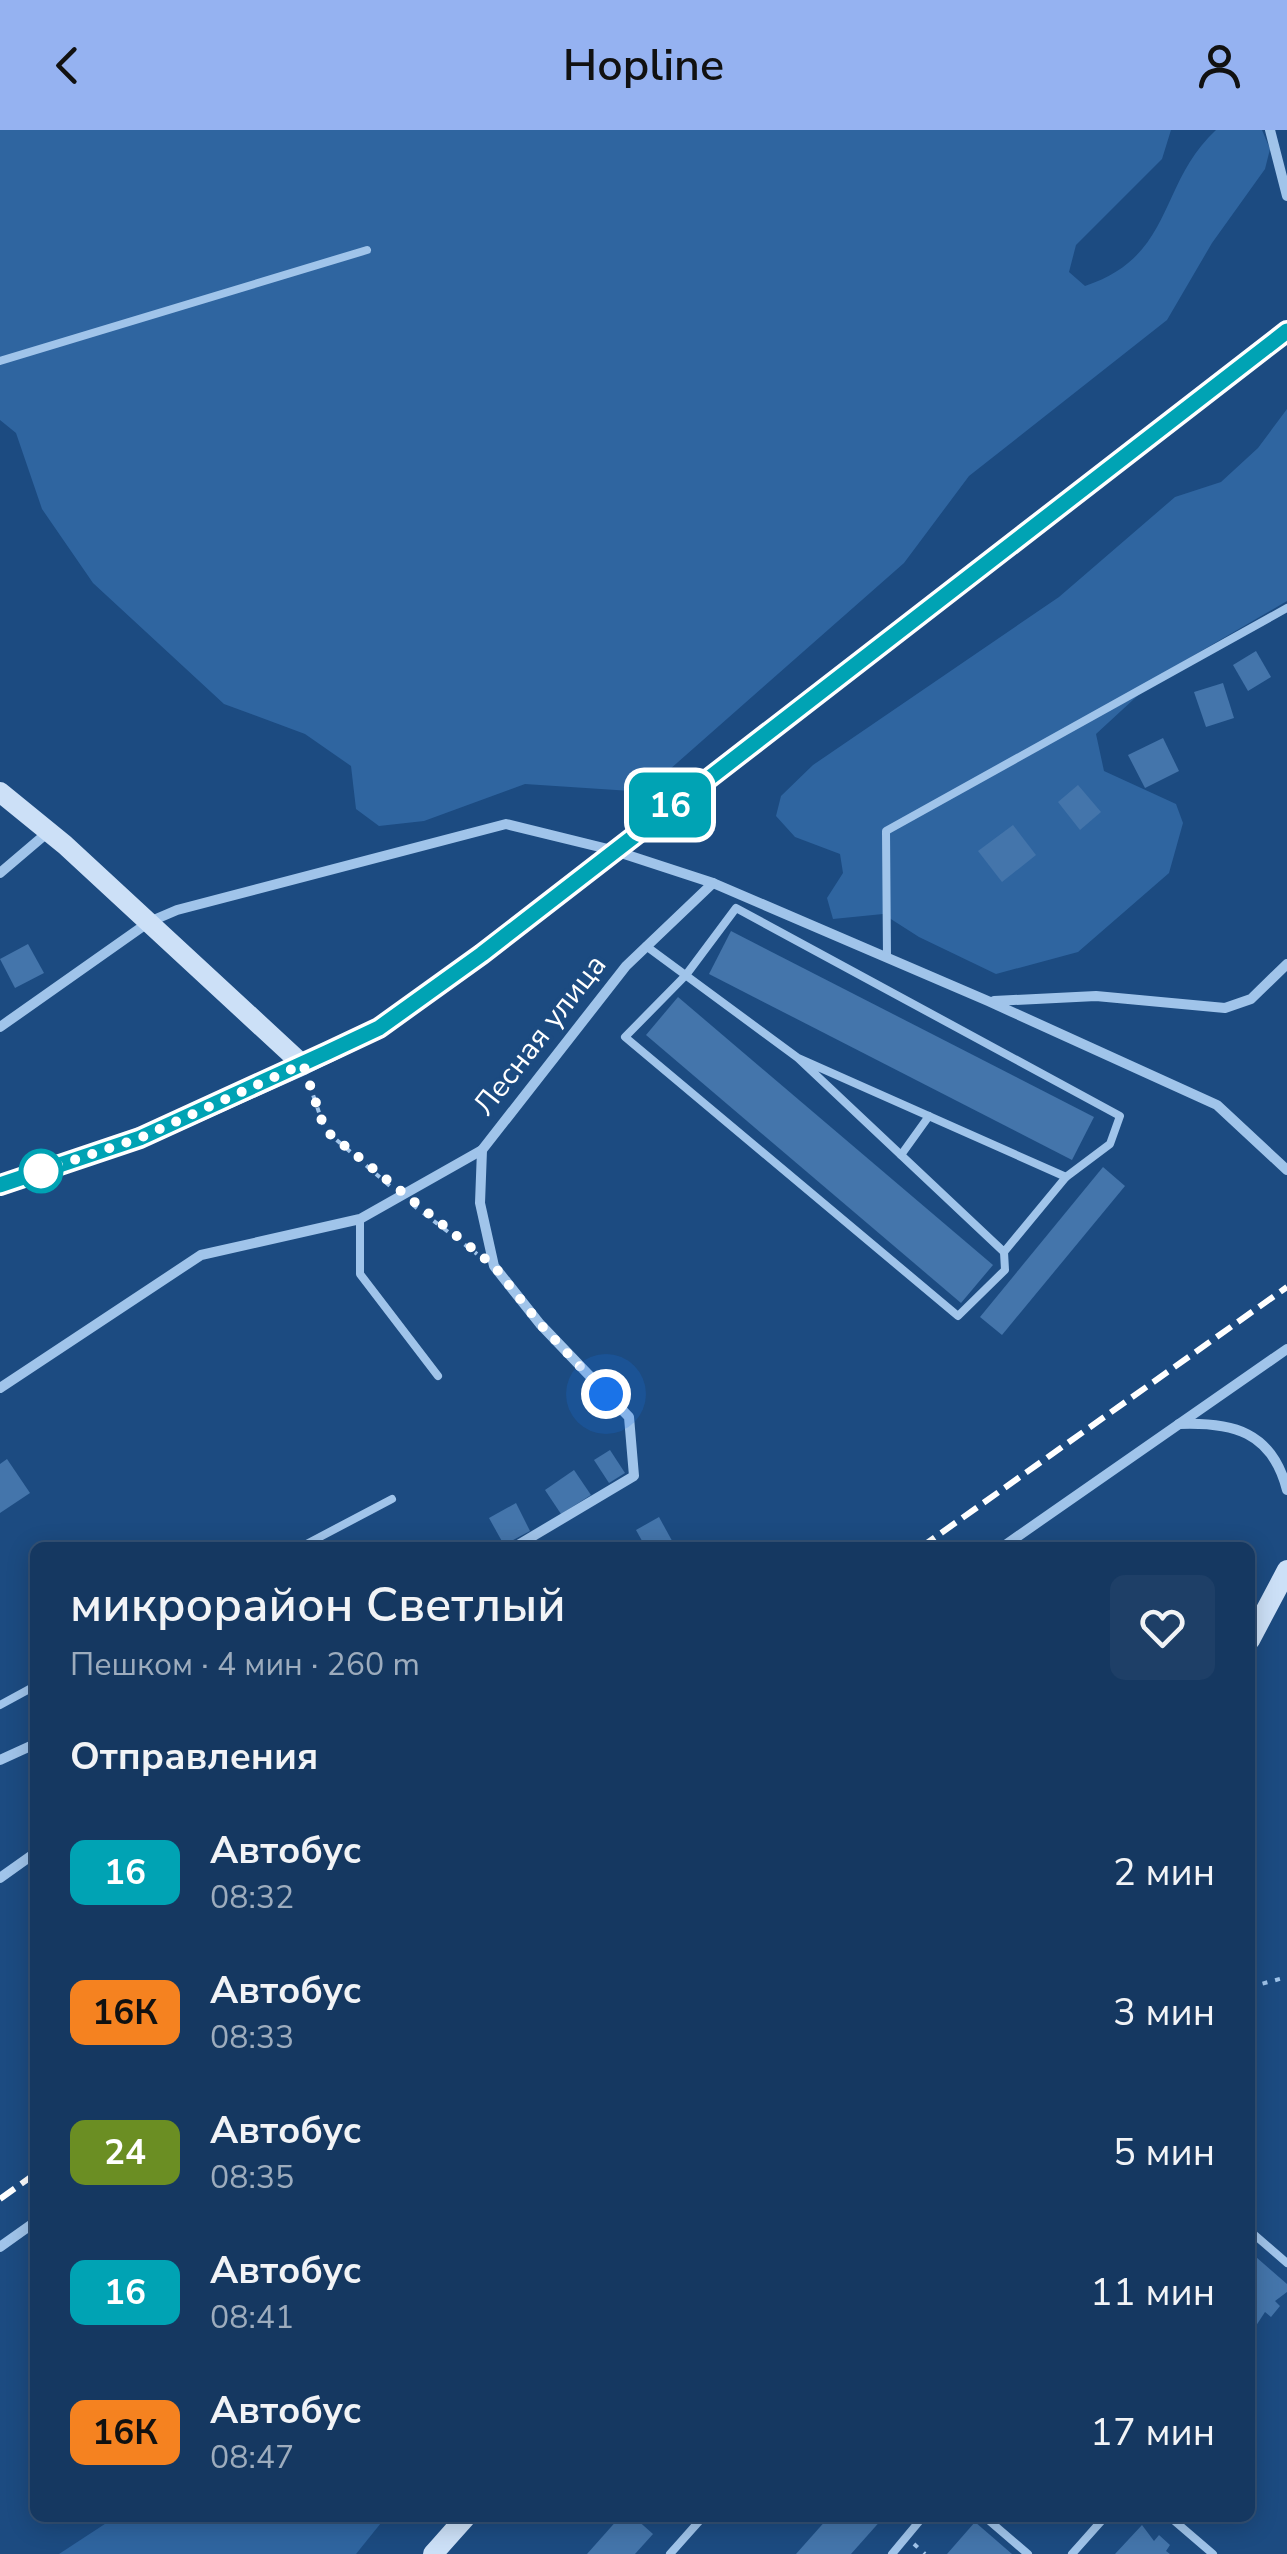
<!DOCTYPE html>
<html lang="ru">
<head>
<meta charset="utf-8">
<style>
	:root { --surface:#153861; --page:#1e3f67; --text:#f1f3f6; --muted:#9dacbd; --line:#345276; --accent:#95b2f1 }
	body { margin:0; font-family:"Nunito Sans",sans-serif; background:var(--page); color:var(--text); height:100vh; display:flex; flex-direction:column; font-size:38px; white-space:nowrap }
	* { box-sizing:border-box; margin:0 }
	p { font-size:32px; color:var(--muted) }
	.icon { flex:none; width:55px; height:55px; fill:none; stroke:currentColor; stroke-width:2; stroke-linecap:round; stroke-linejoin:round }
	.map { position:relative; flex:1; overflow:hidden }
	.side { position:absolute; left:30px; top:1412px; width:1225px; height:980px; display:flex; flex-direction:column; background:var(--surface); border-radius:15px; box-shadow:0 5px 25px #0003,0 0 0 2px var(--line) }
	.side>* { flex:none }
	.badge { padding:0 20px; border-radius:15px; font-size:35px; line-height:65px }
	.you { position:absolute; width:50px; height:50px; margin:-25px; border:8px solid #fff; border-radius:50%; background:#1a73e8; box-shadow:0 0 0 15px #1a73e833 }
	.map>.badge { position:absolute; translate:-50% -50%; box-shadow:0 0 0 5px #fff }
	h2 { padding:0 40px; font-size:38px; line-height:90px }
	.round { display:grid; place-items:center; flex:none; width:105px; height:105px; border-radius:15px; background:var(--page) }
	.head { display:flex; align-items:center; justify-content:space-between; height:170px; padding:0 40px }
	h1 { font-size:48px; font-weight:600; line-height:75px }
	ul { padding:0; list-style:none }
	li { display:flex; align-items:center; gap:30px; height:140px; padding:0 40px }
	li div { flex:1 }
	li b { display:block; font-size:38px }
	li em { font-style:normal }
	li .badge { min-width:110px; font-weight:700; text-align:center }
	header { display:flex; justify-content:space-between; align-items:center; height:130px; padding:0 40px; background:var(--accent); color:#111; font-size:45px; font-weight:600 }
	.map>svg:first-child { display:block }
</style>
</head>
<body>
<header><svg class="icon" aria-label="back" viewBox="0 0 24 24"><path d="M15 5l-7 7 7 7"/></svg>Hopline<svg class="icon" aria-label="person" viewBox="0 0 24 24"><circle cx="12" cy="8" r="4"/><path d="M4 21q1-7 8-7t8 7"/></svg></header>
<div class="map">
<svg width="1287" height="2424" viewBox="0 0 1287 2424">
	<rect width="100%" height="100%" fill="#1c4b81"/>
	<g fill="#2f65a0">
		<path d="M0 0H1171L1162 29 1076 115 1069 142 1085 156C1175 126 1157 55 1216 0H1262L1270 19 1265 39 1212 113 1167 190 969 346 904 433 669 640 631 661 525 654 424 691 379 696 356 679 351 636 305 604 224 574 93 453 42 379 16 303 0 290Z"/>
		<path d="M1287 279V471L1160 545 1096 604 1104 641 1176 674 1183 693 1169 743 1078 822 996 844 919 807 883 784 833 789 827 768 843 743 840 724 795 707 776 686 781 666 813 635 1059 467 1175 367 1221 352 1258 318Z"/>
		<path d="M114 2388H385L356 2424H59Z"/>
	</g>
	<g fill="#4475ab">
		<path d="M1256 521 1271 547 1248 561 1233 535Z"/>
		<path d="M1223 553 1234 588 1206 597 1194 562Z"/>
		<path d="M1163 608 1179 641 1145 658 1128 625Z"/>
		<path d="M1078 655 1101 682 1080 700 1058 672Z"/>
		<path d="M1013 695 1036 725 1002 752 978 721Z"/>
		<path d="M731 801 1094 987 1072 1030 709 844Z"/>
		<path d="M28 814 44 843 15 858 0 829Z"/>
		<path d="M678 867 993 1135 961 1173 646 905Z"/>
		<path d="M1103 1037 1125 1056 1002 1205 980 1187Z"/>
		<path d="M610 1320 625 1343 609 1353 594 1330Z"/>
		<path d="M7 1329 30 1363 0 1383V1334Z"/>
		<path d="M574 1340 591 1365 561 1384 545 1360Z"/>
		<path d="M516 1373 530 1401 504 1415 489 1388Z"/>
		<path d="M659 1387 676 1418H646L636 1400Z"/>
		<path d="M1256 2127 1287 2154V2162L1275 2171 1280 2176 1271 2187 1265 2182 1250 2205V2134Z"/>
		<path d="M619 2388H635L653 2404 635 2424H587Z"/>
		<path d="M828 2388H883L851 2424H796Z"/>
		<path d="M975 2392 1012 2424H947Z"/>
		<path d="M1142 2395 1154 2411 1159 2405 1170 2415 1166 2421 1170 2424H1115Z"/>
	</g>
	<g fill="none" stroke-linecap="round" stroke-linejoin="round">
		<g stroke="#a0c4ea" stroke-width="4" stroke-dasharray="5 8" stroke-linecap="butt">
			<path d="M309 953 325 1000 390 1056"/>
			<path d="M413 1075 477 1124"/>
			<path d="M1250 1857 1287 1847"/>
			<path d="M914 2414 925 2424"/>
		</g>
		<g stroke="#a0c4ea" stroke-width="8">
			<path d="M0 231 367 120"/>
			<path d="M646 816 798 928 1004 1122 1066 1047 798 928"/>
			<path d="M887 827 886 701 1287 478"/>
			<path d="M901 1025 929 986"/>
			<path d="M360 1089V1144L438 1246"/>
			<path d="M1004 1122 1005 1140 958 1186 625 907 686 845 736 778 1120 986 1110 1014 1066 1047"/>
			<path d="M299 1418 392 1369"/>
			<path d="M0 1575 35 1556"/>
			<path d="M1250 2101 1287 2133"/>
			<path d="M986 2388 1028 2424"/>
			<path d="M1171 2388 1213 2424"/>
			<path d="M670 2424 702 2388"/>
			<path d="M892 2424 922 2388"/>
			<path d="M1072 2424 1104 2388"/>
		</g>
		<g stroke="#a0c4ea" stroke-width="10">
			<path d="M1270 0 1287 66"/>
			<path d="M0 743 47 703"/>
			<path d="M994 871 1096 866 1225 878 1251 869 1287 834"/>
			<path d="M0 897 149 792 177 780 506 694 612 720 713 753 988 871 1217 975 1287 1040"/>
			<path d="M0 1258 201 1125 360 1089 482 1020"/>
			<path d="M1179 1294C1232 1292 1272 1301 1287 1360"/>
			<path d="M513 1418 634 1346 629 1287 540 1194 494 1136 480 1073 482 1020 626 836 713 753"/>
			<path d="M1001 1418 1287 1219"/>
			<path d="M0 1630 35 1614"/>
			<path d="M0 1748 35 1723"/>
			<path d="M0 2117 35 2092"/>
		</g>
		<g stroke="#cce0f7" stroke-width="20">
			<path d="M0 662 65 715 303 935"/>
			<path d="M0 1055 140 1008 303 935 379 898 482 824 1287 201"/>
			<path d="M1250 1510 1287 1440"/>
			<path d="M433 2424 465 2388"/>
		</g>
		<g stroke="#fff" stroke-width="6" stroke-dasharray="18 8" stroke-linecap="butt">
			<path d="M920 1418 1287 1157"/>
			<path d="M0 2069 35 2044"/>
		</g>
	</g>
	<g fill="none" stroke-linecap="round" stroke-linejoin="round">
		<g stroke="#fff" stroke-width="22">
			<path id="line" d="M0 1055 140 1008 328 922 379 898 482 824 1287 201"/>
		</g>
		<use href="#line" stroke="#00a3b4" stroke-width="15"/>
		<path stroke="#fff" stroke-width="10" stroke-dasharray="0 18" d="M41 1041 140 1008 303 934 325 1000 494 1136 540 1194 606 1264"/>
	</g>
	<circle fill="#fff" stroke="#00a3b4" stroke-width="5" cx="41" cy="1041" r="20"/>
	<g text-anchor="middle" dominant-baseline="central" stroke-width="8" stroke-linejoin="round" paint-order="stroke">
		<g font-size="30" fill="#fff" stroke="#1c4b81">
			<text transform="translate(540 905) rotate(-52)">Лесная улица</text>
		</g>
	</g>
</svg>
<div class="you" style="left:606px;top:1264px"></div>
<b class="badge" style="left:670px;top:675px;background:#00a3b4;color:#fff">16</b>
<section class="side">
<div class="head"><div><h1>микрорайон Светлый</h1><p>Пешком · 4 мин · 260 m</p></div><a class="round"><svg class="icon" aria-label="heart" viewBox="0 0 24 24"><path d="M12 20l-8-8c-3-5 5-10 8-4 3-6 11-1 8 4z"/></svg></a></div>
<h2>Отправления</h2>
<ul>
<li><span class="badge" style="background:#00a3b4;color:#fff">16</span><div><b>Автобус</b><p>08:32</p></div><em>2 мин</em></li>
<li><span class="badge" style="background:#f58220;color:#111">16К</span><div><b>Автобус</b><p>08:33</p></div><em>3 мин</em></li>
<li><span class="badge" style="background:#6b8e23;color:#fff">24</span><div><b>Автобус</b><p>08:35</p></div><em>5 мин</em></li>
<li><span class="badge" style="background:#00a3b4;color:#fff">16</span><div><b>Автобус</b><p>08:41</p></div><em>11 мин</em></li>
<li><span class="badge" style="background:#f58220;color:#111">16К</span><div><b>Автобус</b><p>08:47</p></div><em>17 мин</em></li>
</ul>
</section>
</div>
</body>
</html>
